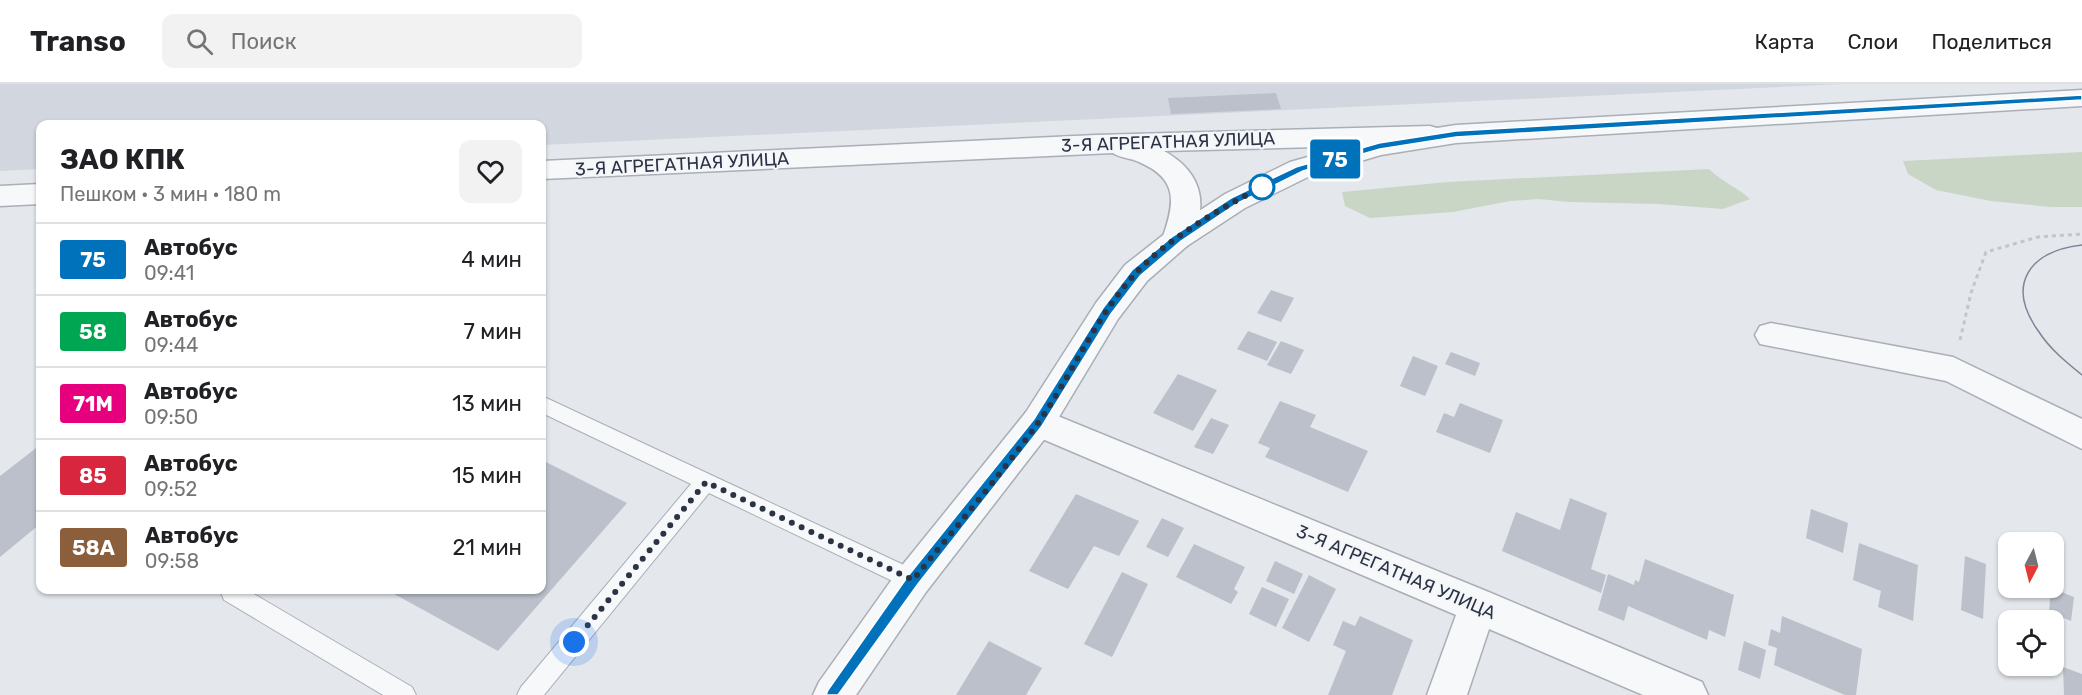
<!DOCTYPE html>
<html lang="ru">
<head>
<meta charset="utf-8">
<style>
	:root { --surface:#fff; --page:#f2f2f2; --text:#202124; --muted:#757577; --line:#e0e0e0 }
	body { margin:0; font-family:Rubik,sans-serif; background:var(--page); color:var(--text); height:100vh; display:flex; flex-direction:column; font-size:22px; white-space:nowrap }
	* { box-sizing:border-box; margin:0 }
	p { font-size:20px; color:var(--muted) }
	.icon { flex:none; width:33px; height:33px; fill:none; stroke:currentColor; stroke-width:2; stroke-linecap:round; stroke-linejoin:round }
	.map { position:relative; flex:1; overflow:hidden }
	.panel { position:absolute; left:36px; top:36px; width:510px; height:474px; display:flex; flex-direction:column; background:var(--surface); border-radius:12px; box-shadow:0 2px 4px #0004 }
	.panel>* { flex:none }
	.badge { padding:0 12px; border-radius:4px; font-size:21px; line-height:39px }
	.needle { width:39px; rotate:187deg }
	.tools { position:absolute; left:1998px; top:448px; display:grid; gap:12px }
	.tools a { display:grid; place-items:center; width:66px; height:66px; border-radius:12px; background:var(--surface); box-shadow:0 2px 4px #0004; font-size:30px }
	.you { position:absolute; width:30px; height:30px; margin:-15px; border:4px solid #fff; border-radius:50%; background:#1a73e8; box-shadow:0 0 0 9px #1a73e833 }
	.map>.badge { position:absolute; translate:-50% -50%; box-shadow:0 0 0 3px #fff }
	.round { display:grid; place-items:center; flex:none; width:63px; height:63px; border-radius:12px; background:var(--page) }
	.overview { display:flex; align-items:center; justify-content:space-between; height:102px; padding:0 24px }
	h1 { font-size:28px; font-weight:700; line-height:45px }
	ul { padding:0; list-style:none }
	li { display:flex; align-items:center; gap:18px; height:72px; padding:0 24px; border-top:2px solid var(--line) }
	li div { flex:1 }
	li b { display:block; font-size:22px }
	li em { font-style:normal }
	li .badge { min-width:66px; font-weight:700; text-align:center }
	header { display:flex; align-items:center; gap:36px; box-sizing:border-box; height:84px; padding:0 30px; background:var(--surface); border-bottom:2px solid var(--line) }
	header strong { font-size:28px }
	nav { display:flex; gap:33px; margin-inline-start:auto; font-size:21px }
	.search { width:420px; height:54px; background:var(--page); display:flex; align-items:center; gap:15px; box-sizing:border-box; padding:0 21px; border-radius:12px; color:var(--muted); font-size:22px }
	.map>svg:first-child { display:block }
</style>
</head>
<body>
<header>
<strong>Transo</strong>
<div class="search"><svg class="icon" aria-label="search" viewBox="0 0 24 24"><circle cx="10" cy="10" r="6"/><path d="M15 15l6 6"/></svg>Поиск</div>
<nav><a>Карта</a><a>Слои</a><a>Поделиться</a></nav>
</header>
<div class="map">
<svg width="2082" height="611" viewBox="0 0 2082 611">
	<rect width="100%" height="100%" fill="#e4e7ec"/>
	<path fill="#d2d6de" d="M0 0H1843L542 61V40H40V85L0 87Z"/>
	<g fill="#c9d6c5">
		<path d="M2082 68V123H2050L1991 117 1936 106 1908 90 1903 77Z"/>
		<path d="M1709 85C1722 98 1737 103 1750 115L1723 125 1658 120 1569 118 1539 115 1510 117 1453 128 1370 134 1345 122 1342 108 1448 98Z"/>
	</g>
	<g fill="#bbc0ca">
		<path d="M1276 9 1281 25 1171 30 1168 14Z"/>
		<path d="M1271 206 1294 214 1281 238 1257 229Z"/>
		<path d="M1248 247 1277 258 1267 277 1237 265Z"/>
		<path d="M1281 257 1304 266 1291 290 1267 281Z"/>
		<path d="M1451 268 1480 279 1475 292 1445 280Z"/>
		<path d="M1413 272 1438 282 1425 312 1400 302Z"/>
		<path d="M1178 290 1217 306 1193 347 1153 329Z"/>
		<path d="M1280 317 1316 331 1310 343 1368 367 1348 408 1265 373 1270 364 1258 359Z"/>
		<path d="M1460 319 1503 336 1490 369 1436 348 1444 329 1454 333Z"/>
		<path d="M1211 334 1229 341 1213 370 1194 363Z"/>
		<path d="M40 361V440L0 473V392Z"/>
		<path d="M542 376 627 419 498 567 387 506H542Z"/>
		<path d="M1076 410 1139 437 1119 472 1094 462 1068 505 1029 487Z"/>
		<path d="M1570 414 1607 429 1591 485 1606 491 1601 509 1502 467 1516 428 1560 446Z"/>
		<path d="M1811 425 1848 439 1843 469 1806 454Z"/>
		<path d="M1162 434 1184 444 1168 473 1146 463Z"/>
		<path d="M1859 459 1918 481 1913 537 1878 523 1881 507 1853 496Z"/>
		<path d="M1194 460 1245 483 1234 505 1238 508 1231 520 1176 493Z"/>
		<path d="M1965 472 1986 480 1983 535 1961 526Z"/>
		<path d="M1645 475 1734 511 1725 553 1709 546 1707 556 1628 522 1624 537 1598 526 1608 490 1634 501 1635 496 1639 498Z"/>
		<path d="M1275 477 1303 490 1294 510 1266 497Z"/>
		<path d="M1122 488 1148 500 1112 573 1084 560Z"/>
		<path d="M1309 491 1336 505 1309 558 1282 544Z"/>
		<path d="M1262 503 1289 515 1276 543 1249 530Z"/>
		<path d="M2051 504 2074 513 2071 537 2049 528Z"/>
		<path d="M1360 532 1413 556 1392 611H1328L1346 567 1333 561 1343 537 1355 542Z"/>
		<path d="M1782 532 1862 565 1856 611H1845L1774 581 1777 564 1768 561 1771 545 1780 549Z"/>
		<path d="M989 557 1042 584 1026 611H956Z"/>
		<path d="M1744 557 1766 566 1760 595 1738 586Z"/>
		<path d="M2063 583 2082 590V611H2064Z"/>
	</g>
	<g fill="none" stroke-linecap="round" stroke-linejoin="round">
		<g stroke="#a9aeb7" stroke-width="2">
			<g id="service">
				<path d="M542 312 921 489 924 496 921 503 913 506 905 503 709 409 544 611H517L521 603 691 400 542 329Z"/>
				<path d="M223 506H247L412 603 416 611H383L224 516 221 509Z"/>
			</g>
		</g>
		<g stroke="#a9aeb7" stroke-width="3">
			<g id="minor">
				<path d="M1430 42 1440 45 1444 51 1440 57 1430 60 1164 67C1204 89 1210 124 1187 162L1177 166 1167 162 1162 155C1175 119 1179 95 1139 78 1131 74 1120 74 1113 69L542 95V77L1096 51Z"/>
				<path d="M40 100V120L0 122V102Z"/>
				<path d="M1771 239 1953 273 2082 335V365L1946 297 1760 260 1755 251 1760 242Z"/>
				<path d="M1038 324 1491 509 1702 598 1708 611H1643L1489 545 1467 611H1427L1456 531 1026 348 1021 338 1026 328Z"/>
			</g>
		</g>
		<g stroke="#a9aeb7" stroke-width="3">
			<path id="tertiary" d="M2082 6V22L1456 59 1381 71 1310 92 1245 124 1187 162 1147 197 1118 235 1050 348 926 508 856 611H813L819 598 900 484 1026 328 1096 219 1125 181 1167 148 1225 110 1290 78 1379 53 1456 41Z"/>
		</g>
		<path stroke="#c2c5cb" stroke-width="3" stroke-dasharray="4 4" stroke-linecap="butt" d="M1960 256 1971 209 1986 168 2038 153 2082 150"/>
		<use href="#service" fill="#f7f8fa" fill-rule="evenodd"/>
		<use href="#minor" fill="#f7f8fa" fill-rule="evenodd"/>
		<use href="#tertiary" fill="#f7f8fa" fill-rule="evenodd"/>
		<path stroke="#7d8696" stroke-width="1.5" d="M2082 161C2029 167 2005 201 2039 248 2050 265 2066 278 2082 291"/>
	</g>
	<path fill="#0072bc" stroke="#fff" stroke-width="1.5" d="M2082 11V16L1456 53 1380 65 1303 87 1238 119 1181 157 1140 192 1111 230 1042 342 918 500 838 611H826L828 606 908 492 1034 335 1103 224 1132 186 1173 152 1231 114 1296 83 1379 59 1456 47Z"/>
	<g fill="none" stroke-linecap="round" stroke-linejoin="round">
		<path stroke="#2b3445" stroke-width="6" stroke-dasharray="0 10.8" d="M574 558 706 398 913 496C955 444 999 393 1038 339 1072 291 1095 234 1135 190 1167 155 1225 121 1267 101L1262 103"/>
	</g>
	<circle fill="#fff" stroke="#0072bc" stroke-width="3" cx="1262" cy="103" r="12"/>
	<g text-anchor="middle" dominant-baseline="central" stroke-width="4.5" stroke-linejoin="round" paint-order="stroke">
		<g font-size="18" fill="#2b3445" stroke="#f4f6f9">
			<text transform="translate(1168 58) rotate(-2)">3-Я АГРЕГАТНАЯ УЛИЦА</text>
			<text transform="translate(682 80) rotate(-3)">3-Я АГРЕГАТНАЯ УЛИЦА</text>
			<text transform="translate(1396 488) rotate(23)">3-Я АГРЕГАТНАЯ УЛИЦА</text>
		</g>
	</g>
</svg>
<div class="tools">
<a><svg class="needle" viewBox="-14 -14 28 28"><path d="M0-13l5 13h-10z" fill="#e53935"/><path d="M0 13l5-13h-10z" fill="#757577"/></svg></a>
<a><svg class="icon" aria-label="locate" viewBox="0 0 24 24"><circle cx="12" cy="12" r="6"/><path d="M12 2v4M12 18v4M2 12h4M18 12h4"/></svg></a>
</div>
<div class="you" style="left:574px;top:558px"></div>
<b class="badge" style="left:1335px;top:75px;background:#0072bc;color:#fff">75</b>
<section class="panel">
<div class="overview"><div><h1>ЗАО КПК</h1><p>Пешком · 3 мин · 180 m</p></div><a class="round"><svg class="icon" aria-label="heart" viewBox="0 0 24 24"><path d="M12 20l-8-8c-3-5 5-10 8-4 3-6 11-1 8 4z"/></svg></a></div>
<ul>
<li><span class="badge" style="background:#0072bc;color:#fff">75</span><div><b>Автобус</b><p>09:41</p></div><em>4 мин</em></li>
<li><span class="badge" style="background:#00a651;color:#fff">58</span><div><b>Автобус</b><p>09:44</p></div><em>7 мин</em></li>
<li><span class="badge" style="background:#e6007e;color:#fff">71М</span><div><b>Автобус</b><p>09:50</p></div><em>13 мин</em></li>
<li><span class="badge" style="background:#d7263d;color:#fff">85</span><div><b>Автобус</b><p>09:52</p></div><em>15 мин</em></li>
<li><span class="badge" style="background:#8b5e3c;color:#fff">58А</span><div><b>Автобус</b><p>09:58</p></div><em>21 мин</em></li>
</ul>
</section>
</div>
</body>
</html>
